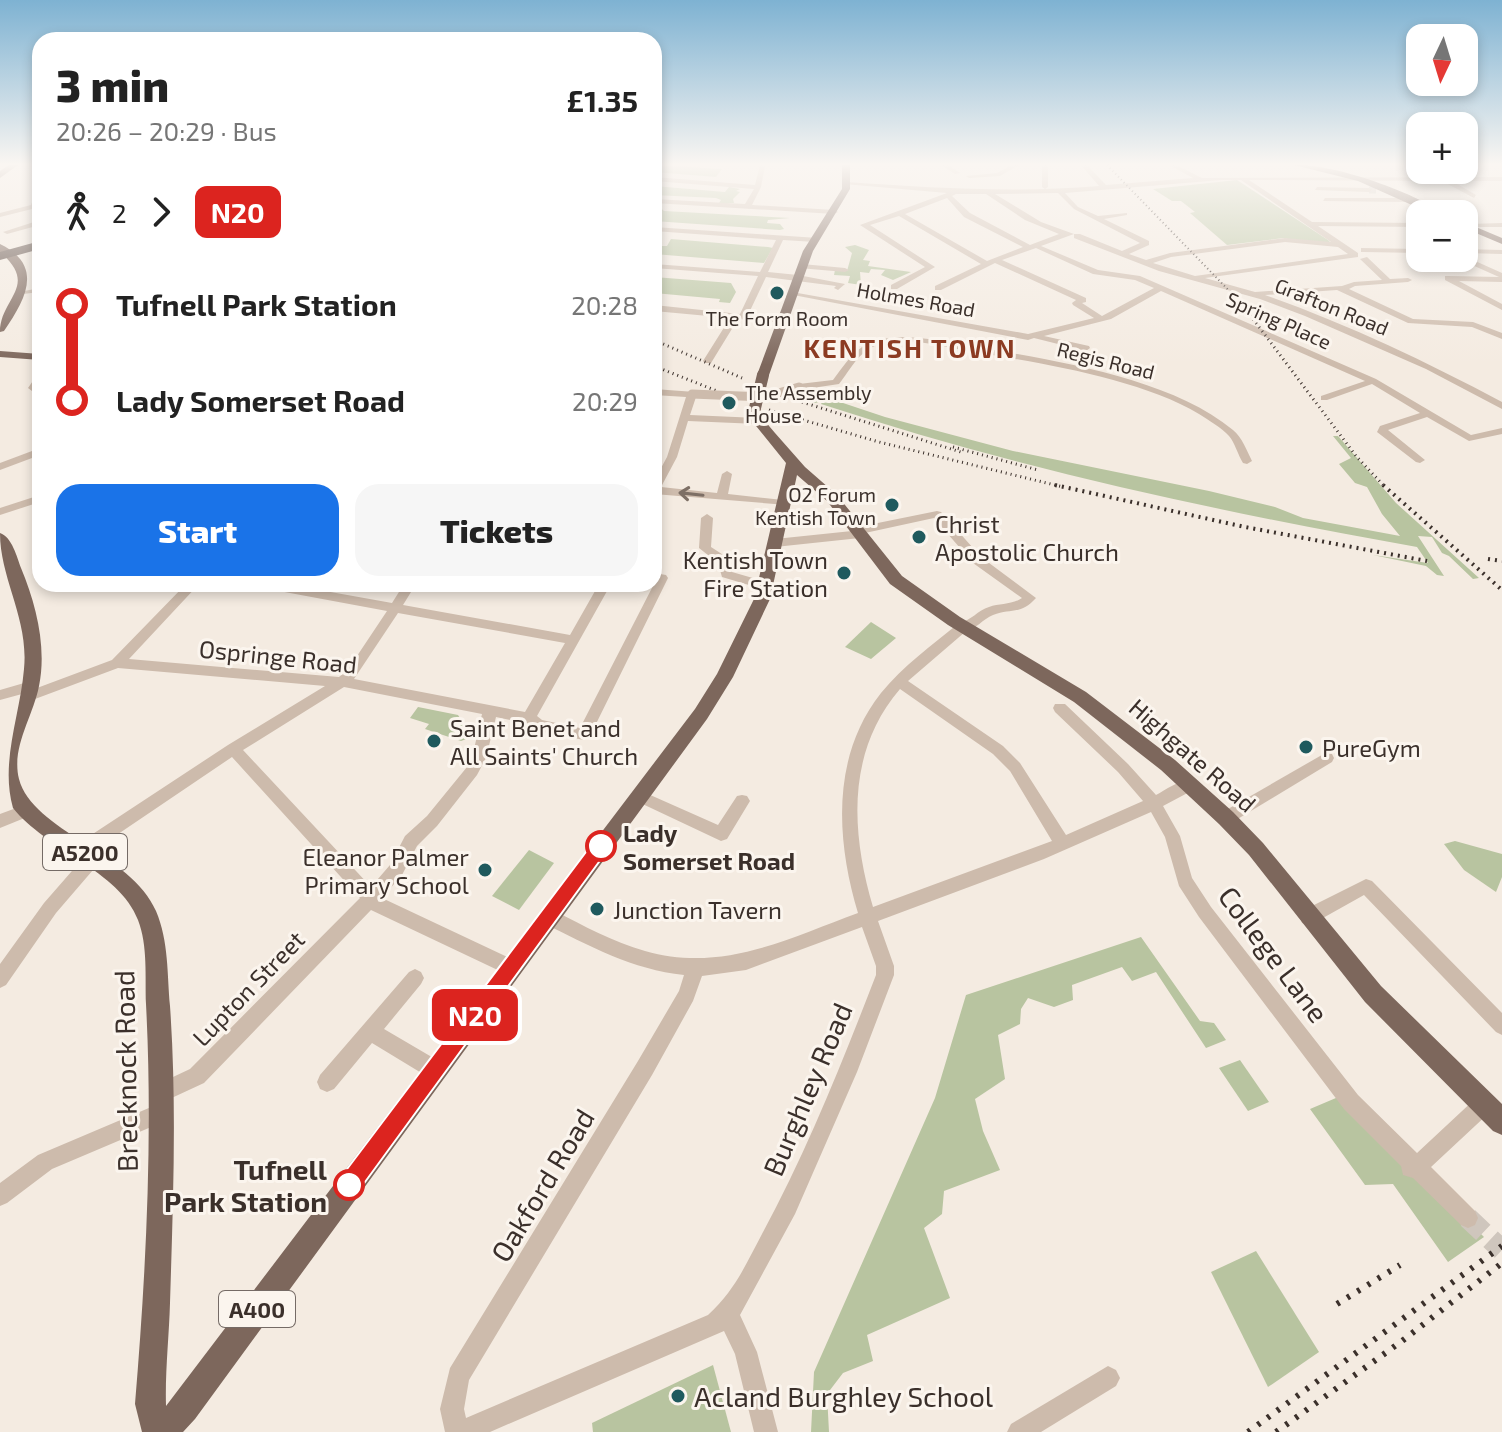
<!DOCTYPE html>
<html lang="en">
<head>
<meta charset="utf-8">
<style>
	:root { --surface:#fff; --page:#f6f6f6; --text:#222; --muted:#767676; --accent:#1a73e8 }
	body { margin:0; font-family:"Exo 2",sans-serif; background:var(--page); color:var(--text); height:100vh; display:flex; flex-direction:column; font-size:30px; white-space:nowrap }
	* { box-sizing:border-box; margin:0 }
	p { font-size:26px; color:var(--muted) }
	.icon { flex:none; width:44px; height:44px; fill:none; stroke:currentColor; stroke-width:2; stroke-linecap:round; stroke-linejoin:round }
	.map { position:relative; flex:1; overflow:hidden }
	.sheet { position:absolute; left:32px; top:32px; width:630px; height:560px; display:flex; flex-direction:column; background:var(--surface); border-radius:24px; box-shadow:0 4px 12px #0003 }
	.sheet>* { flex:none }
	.badge { padding:0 16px; border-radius:12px; font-size:28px; line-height:52px }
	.needle { width:52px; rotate:184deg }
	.tools { position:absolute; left:1406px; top:24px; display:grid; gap:16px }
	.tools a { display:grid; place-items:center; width:72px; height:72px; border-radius:16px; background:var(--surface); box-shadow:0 4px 12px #0003; font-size:40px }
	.map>.badge { position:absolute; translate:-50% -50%; box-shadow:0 0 0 4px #fff }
	.legs { display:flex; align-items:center; gap:12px; height:88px; padding:0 24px; font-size:26px }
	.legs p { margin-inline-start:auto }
	.overview { display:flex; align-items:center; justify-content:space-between; height:136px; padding:0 24px }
	h1 { font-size:44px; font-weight:800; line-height:60px }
	.cta { display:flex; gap:16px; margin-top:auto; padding:16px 24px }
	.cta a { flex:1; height:92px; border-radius:24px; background:var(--accent); color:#fff; font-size:32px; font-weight:800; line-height:92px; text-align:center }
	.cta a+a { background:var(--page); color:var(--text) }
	ul { padding:0 24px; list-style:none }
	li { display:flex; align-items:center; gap:28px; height:96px; font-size:30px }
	li i { display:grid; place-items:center; width:12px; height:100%; margin:0 10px; background:currentColor }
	li i::after { content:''; width:20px; height:20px; margin:-10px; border:6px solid; border-radius:50%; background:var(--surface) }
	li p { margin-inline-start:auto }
	li:first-child i { background:linear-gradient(#0000 50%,currentColor 0) }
	li:last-child i { background:linear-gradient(currentColor 50%,#0000 0) }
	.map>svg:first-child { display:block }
</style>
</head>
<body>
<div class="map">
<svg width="1502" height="1432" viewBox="0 0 1502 1432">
	<rect width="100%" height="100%" fill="#f4ebe1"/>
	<g fill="#b8c4a0">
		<path d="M654 165 722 169 716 177 654 172Z"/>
		<path d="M1237 180 1328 240 1330 242 1307 243 1283 238 1227 245 1190 213 1195 212 1181 201H1172L1153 189Z"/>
		<path d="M654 186 725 192 729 187 740 189 736 191 740 192 733 199 734 203H719L721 200 716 198 654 195Z"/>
		<path d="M661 208 664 211 790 218 768 220 767 223 780 224 784 229 780 230 654 221V209Z"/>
		<path d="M671 239 768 247 773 248 764 263 654 254 656 246H667Z"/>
		<path d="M855 245 869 250 863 260 870 261 868 266 911 272 893 280 881 275 885 270 871 269 869 273 860 272 861 285 848 283 850 276 834 275 835 270 847 271 852 253 845 247Z"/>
		<path d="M654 277 731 283 736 292 730 303 719 302 720 299 654 293Z"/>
		<path d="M799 389 808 391 807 396 809 393 816 394 885 417 1013 451 1209 491 1275 507 1303 518 1400 536 1382 514 1367 487 1355 483 1339 464 1351 458 1333 436H1338L1396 503 1479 578 1473 579 1449 556 1442 553 1432 537 1418 536 1444 576 1437 575 1426 566 1373 555 1428 563 1417 547C1215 511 1016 468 821 404L823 401 815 403 786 394Z"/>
		<path d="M871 622 896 638 871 659 845 647Z"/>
		<path d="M418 707 458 715 472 737 461 741 425 729 429 724 410 718Z"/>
		<path d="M1455 841 1502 854V877L1496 892 1464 870 1444 844Z"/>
		<path d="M529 850 554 863 519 910 492 896Z"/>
		<path d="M1141 937 1200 1021 1214 1023 1226 1040 1206 1048 1156 972 1132 981 1122 967 1072 985 1073 1000 1054 1007 1028 998 1021 1009 1020 1024 998 1035 1005 1079 975 1099 983 1131 1000 1170 944 1191 942 1214 924 1228 950 1298 867 1335 873 1361 843 1373 827 1394 829 1432H811L814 1372 935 1098 966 995Z"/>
		<path d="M1240 1060 1269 1102 1248 1111 1219 1068Z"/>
		<path d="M1343 1095 1484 1237 1448 1262 1393 1184 1365 1185 1310 1109Z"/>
		<path d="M1256 1251 1319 1352 1268 1387 1211 1272Z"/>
		<path d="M713 1365 731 1432H593L592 1423Z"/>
	</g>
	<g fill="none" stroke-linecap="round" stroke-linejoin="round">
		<path stroke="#cfc6bd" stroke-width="7" stroke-dasharray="7 4" stroke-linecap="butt" d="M1369 190H1377"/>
		<path stroke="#cfc6bd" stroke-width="21" stroke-dasharray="21 10" stroke-linecap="butt" d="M1468 1218 1502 1250"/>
		<g fill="#cdbbac" fill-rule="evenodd">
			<path d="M760 165 765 166 761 187 752 205 834 210 838 212 834 214 654 203V199L745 204 754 189 654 181V177L755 185Z"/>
			<path d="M941 165H948L960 173 955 174Z"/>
			<path d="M1012 165H1019L1000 176 969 178 966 176 997 173Z"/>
			<path d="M1042 165H1048V187L1045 189 1042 187Z"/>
			<path d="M1081 165H1087L1106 185 1193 178 1169 165H1176L1202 178 1502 177V181H1452L1476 195 1474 198 1442 181 1249 180 1312 222 1420 223V227L1318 226 1358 253V257L1205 278 1255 292 1342 286 1354 282 1382 280 1360 259 1367 257 1390 279 1408 278 1412 280 1408 282 1355 286 1349 289 1413 319 1473 322 1502 333V339L1472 327 1408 323 1337 290 1265 295C1347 324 1425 361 1502 402V409L1426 369 1305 316 1260 299 1159 271 1074 238V234H1080L1122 251 1140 243 1074 209 1058 193 995 194 1041 222 1074 234 1041 246 1098 270 1140 276 1376 379 1471 435 1502 428V434L1469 441 1427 417 1388 430 1425 460 1420 463 1416 462 1377 432 1380 426 1420 413 1372 384 1327 400H1321V396L1365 381 1161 291 1111 319 1044 336 1089 346 1090 348 1086 351 1034 338 1028 340 788 294 792 292 1028 334 1094 318 1073 305 1072 303 1076 300 995 263 941 290H935V286L981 264 899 216 870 225 935 267 897 289H891V285L925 267 860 225 947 193 844 184 847 182C932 188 1015 193 1099 186ZM1221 180H1241L1331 242 1285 238 1170 253 1146 260 1129 254 1149 245V241L1104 219 1127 215V213L1098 216 1078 207 1065 193ZM956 194H986L1025 220 1059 234 1030 245 970 213 952 196ZM947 198 964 217 1023 247 987 261 905 214ZM1285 242 1338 247 1348 254 1195 276 1153 263 1171 257ZM1036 248 1093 274 1135 280 1154 288 1102 316 1082 303 1086 302V298L1002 260Z"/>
			<path d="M1412 165H1420V170Z"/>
			<path d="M40 187V207L0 217V213L31 205 37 189Z"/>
			<path d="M1317 187 1369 188 1372 190 1369 192 1315 190Z"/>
			<path d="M1325 198H1408L1411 200 1408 202 1323 201Z"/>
			<path d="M37 221H40V225L7 234 3 232Z"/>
			<path d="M1502 223V227H1464L1467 224Z"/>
			<path d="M654 227 818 238V242H815L783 240 768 272 798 275 845 284 838 290 834 288 836 286 766 277 748 315 782 318 785 319V323L738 319 711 363H705L703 361 730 318 654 311V305L740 314 758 276 654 268V264L760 272 776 240 654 231Z"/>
			<path d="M1361 248 1420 249V253L1364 252H1361Z"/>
			<path d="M1464 249 1502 250V254L1464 253Z"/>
			<path d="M1464 256 1502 273V282L1459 281 1502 304V310L1445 280V276H1448L1499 277 1461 260 1460 258H1464Z"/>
			<path d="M802 264 845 268 849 270 845 272 799 268 798 266Z"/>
			<path d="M40 288V292L23 294 19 292Z"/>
			<path d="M898 337C927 337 955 343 983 348 1062 362 1171 379 1233 430 1242 437 1247 451 1252 461L1247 464 1243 463C1238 455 1235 443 1229 436 1222 428 1208 420 1199 414 1141 379 1041 363 974 352 944 347 907 335 877 345 858 352 851 369 839 384L799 390 794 387 799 384 833 380C854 352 860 340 898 337Z"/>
			<path d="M40 374 38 387 40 397 28 388 37 375Z"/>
			<path d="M654 389 695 392 697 394 690 415 758 418 763 421 758 424 688 421 677 457 661 487 717 493 722 474 727 471 732 474 728 494 783 500 787 501V505L654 494V481L667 457 686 397 654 395Z"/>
			<path d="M40 448V455L0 470V463Z"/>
			<path d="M40 495V502L0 515V508Z"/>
			<path d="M937 511 941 512 981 557 1036 598C1021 615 1011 608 993 615 983 619 976 629 965 632L908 681 1003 746 1020 763 1066 835 1143 801 1118 772 1055 712 1053 708 1055 704H1065L1128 764 1156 795C1167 789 1183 777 1195 781L1197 785 1195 789 1163 806 1180 836 1192 878 1211 907 1358 1095 1417 1153 1476 1098 1483 1095 1490 1098 1493 1105 1490 1112 1431 1167 1475 1211 1478 1218 1475 1225 1468 1228 1461 1225 1413 1178 1403 1175 1401 1166 1344 1109 1199 917 1179 886 1165 837 1151 812 1044 859 878 921 894 966V975L857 1072 795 1214 740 1315 757 1352 778 1432H754L735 1354 724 1331 490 1432H445L440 1409 450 1368 638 1061 679 991 684 975C633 970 588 945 543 923L541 917 543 911 549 909 555 911C584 926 613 942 645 951 722 973 787 939 858 913 836 840 831 756 881 693 903 666 932 645 959 623 971 621 978 610 989 607 1000 603 1012 605 1022 598L973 563 934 518 865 533 864 537 860 538 775 547 769 543 775 539 852 531 858 527ZM900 689 993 754 1010 771 1052 841 873 907C851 832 846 752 900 689ZM862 927 876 966V975C842 1063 807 1151 762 1234 745 1266 735 1290 708 1315L466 1418 464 1409 469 1380 652 1075 693 1001 702 976 746 970Z"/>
			<path d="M707 514 713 518 711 547 728 558 732 572 770 583 772 586 770 589 766 590 722 577 718 563 699 548 701 518Z"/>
			<path d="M654 573 666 575 668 578 589 738 584 740 538 731 525 723 496 717 486 758 477 775 437 826 417 846 402 875 382 898 516 961 519 967 516 973 510 975 504 973 371 910 204 1083 163 1102 156 1099 153 1092 156 1085 190 1069 360 898 232 757 93 851 99 853 101 858 99 863 56 913 6 985 0 988V964L44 903 85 856 76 855 74 850 76 845 228 745 325 686 118 668 27 702 22 701 20 697 22 694 0 700V690L31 681 36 682 37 688 112 660 186 584H199L129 659 339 677 349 668 387 611 263 588 257 584H286L392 603 404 584H416L403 605 570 635 599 584H611L537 716 542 720 580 728 654 584ZM398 613 565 643 525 712 354 679ZM344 687 482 714 472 758 467 767 427 816 405 836 390 865 371 887 243 750Z"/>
			<path d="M1327 752 1332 754 1334 758 1332 762 1231 823 1226 825 1221 823 1218 818 1221 813Z"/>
			<path d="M639 790 718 825 737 796 742 795 747 796 750 801 727 839 721 841 634 800 631 796 634 792Z"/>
			<path d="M27 804 32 805 35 810 32 815 0 828V814Z"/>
			<path d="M1366 879 1372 881 1502 1013V1035L1496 1032 1364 895 1314 923 1308 925 1302 923 1300 917 1302 911Z"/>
			<path d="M415 969 421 972 424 978 421 984 384 1029 442 1063 444 1070 442 1077 435 1079 428 1077 372 1043 334 1089 327 1092 320 1089 317 1082 320 1075 409 972Z"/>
			<path d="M163 1102 170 1105 173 1112 170 1119 52 1169 7 1203 0 1206V1183L38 1155Z"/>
			<path d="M1108 1366 1116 1370 1120 1378 1116 1386 1041 1432H1007L1011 1424Z"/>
		</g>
		<g fill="#7d675c" fill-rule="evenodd">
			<path d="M9 165H18L0 178V171Z"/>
			<path d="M842 165H850V189L813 251 769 375 759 378 757 375 803 251 842 189Z"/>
			<path d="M1294 165C1333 163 1413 192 1445 214H1432L1358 181Z"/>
			<path d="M1464 222 1502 238V244L1464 228Z"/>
			<path d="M0 244C45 266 25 300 4 331L0 332C0 298 40 286 0 252Z"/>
			<path d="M0 351 40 354V360L0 357Z"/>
			<path d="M751 405H759L764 420 775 433 805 467 837 495 902 576 960 617 1086 692 1175 760 1233 812 1263 843 1381 986 1502 1104V1135L1493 1131 1365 1002 1249 855 1219 824 1161 770 1074 702 948 625 890 584 827 501 797 475 770 599 733 677 707 719 195 1419 183 1432H142L135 1404C146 1272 153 1137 146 1004 145 977 148 946 138 920 120 871 45 849 13 808 0 762 20 716 24 669 29 619 0 579 0 533 12 537 17 557 21 568 36 604 47 647 39 686 33 717 11 747 19 779 32 830 132 854 156 911 169 942 167 974 170 1006 177 1105 173 1204 170 1303 169 1337 165 1372 166 1406L695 709 717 674 754 599 786 463 752 421Z"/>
		</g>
		<path fill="#5c4a42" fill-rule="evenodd" d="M40 241V249L0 260V252Z"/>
		<path stroke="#3b302b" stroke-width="2" stroke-dasharray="1 3" stroke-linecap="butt" d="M1107 165 1243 305"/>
		<g stroke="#3b302b" stroke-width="3" stroke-dasharray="1 4" stroke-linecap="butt">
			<path d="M1241 303 1356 456 1385 487"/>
			<path d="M654 340 742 378"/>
			<path d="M654 366 717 391"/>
			<path d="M783 396 964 453"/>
			<path d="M769 410 879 442 1063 487"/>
			<path d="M953 447 1038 470"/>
		</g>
		<g stroke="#3b302b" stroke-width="4" stroke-dasharray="2 5" stroke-linecap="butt">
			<path d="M1055 485 1245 527 1427 561"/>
			<path d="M1383 485 1502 590"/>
			<path d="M1488 559 1502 561"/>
		</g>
		<g stroke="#3b302b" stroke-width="6" stroke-dasharray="3 9" stroke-linecap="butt">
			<path d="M1337 1304 1400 1265"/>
			<path d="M1248 1432 1502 1246"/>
			<path d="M1276 1432 1402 1341 1502 1263"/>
		</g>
		<path stroke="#cdbbac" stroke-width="9" d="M692 394 765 397 799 387"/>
		<path stroke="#7d675c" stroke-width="12" d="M755 408 763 375"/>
	</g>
	<defs><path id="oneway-shaft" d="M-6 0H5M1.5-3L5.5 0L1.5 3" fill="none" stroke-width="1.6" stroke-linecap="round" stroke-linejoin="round" transform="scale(2)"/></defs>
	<use stroke="#7d6f65" href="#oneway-shaft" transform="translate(691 494) rotate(-174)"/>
	<linearGradient id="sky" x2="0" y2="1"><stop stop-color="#7eb2d2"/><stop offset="0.45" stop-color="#faf6f2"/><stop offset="1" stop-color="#faf6f2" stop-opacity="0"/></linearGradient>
	<rect width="1502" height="365" fill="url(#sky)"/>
	<path fill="#dc241f" stroke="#fff" stroke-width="2" d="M601 838 607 840 610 846 607 851 357 1193 349 1196 341 1193 338 1185 341 1177 595 840Z"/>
	<g fill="#1f5a5e" stroke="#fbf5ee" stroke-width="3">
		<circle cx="777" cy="293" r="8"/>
		<circle cx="729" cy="403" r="8"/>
		<circle cx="892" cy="505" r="8"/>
		<circle cx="919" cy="537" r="8"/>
		<circle cx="844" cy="573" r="8"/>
		<circle cx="434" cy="741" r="8"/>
		<circle cx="1306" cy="747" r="8"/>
		<circle cx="485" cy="870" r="8"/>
		<circle cx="597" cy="909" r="8"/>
		<circle cx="678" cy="1396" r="8"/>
	</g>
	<g fill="#fff" stroke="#dc241f" stroke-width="4">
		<circle cx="601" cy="846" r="14"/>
		<circle cx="349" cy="1185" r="14"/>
	</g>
	<g text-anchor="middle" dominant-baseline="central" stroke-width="6" stroke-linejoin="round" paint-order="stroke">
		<g font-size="20" fill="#3b302b" stroke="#fbf5ee">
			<text transform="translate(916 299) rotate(10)">Holmes Road</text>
			<text transform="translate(1332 306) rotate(22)">Grafton Road</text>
			<text transform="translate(1279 320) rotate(24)">Spring Place</text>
			<text transform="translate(1106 360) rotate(14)">Regis Road</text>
		</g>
		<g font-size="20" fill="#3b302b" stroke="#fbf5ee">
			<text x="777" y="318">The Form Room</text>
			<text x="745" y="392" text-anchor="start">The Assembly<tspan x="745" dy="23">House</tspan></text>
			<text x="876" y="494" text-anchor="end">O2 Forum<tspan x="876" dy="23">Kentish Town</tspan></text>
		</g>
		<g fill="#fbf5ee" stroke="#756b66" stroke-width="2">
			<rect x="43" y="834" width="84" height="36" rx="6"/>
			<rect x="219" y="1291" width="76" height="36" rx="6"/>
		</g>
		<g font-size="22" font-weight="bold" fill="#3b302b">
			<text x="85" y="852">A5200</text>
			<text x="257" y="1309">A400</text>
		</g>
		<g font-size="24" fill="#3b302b" stroke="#fbf5ee" text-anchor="start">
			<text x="935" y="523">Christ<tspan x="935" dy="28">Apostolic Church</tspan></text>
			<text x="828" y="559" text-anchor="end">Kentish Town<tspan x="828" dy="28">Fire Station</tspan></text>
			<text x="450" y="727">Saint Benet and<tspan x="450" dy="28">All Saints' Church</tspan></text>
			<text x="1322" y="747">PureGym</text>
			<text x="469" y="856" text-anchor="end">Eleanor Palmer<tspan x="469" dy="28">Primary School</tspan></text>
			<text x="613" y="909">Junction Tavern</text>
		</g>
		<g font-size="24" fill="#3b302b" stroke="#fbf5ee">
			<text transform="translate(278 656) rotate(6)">Ospringe Road</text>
			<text transform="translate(1193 755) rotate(41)">Highgate Road</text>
			<text transform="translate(248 988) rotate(-46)">Lupton Street</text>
		</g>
		<g font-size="24" font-weight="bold" fill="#3b302b" stroke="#fbf5ee" text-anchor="start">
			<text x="623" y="832">Lady<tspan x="623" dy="28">Somerset Road</tspan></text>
		</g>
		<g font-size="26" font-weight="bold" letter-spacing="2" fill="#8c3b22" stroke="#fbf5ee">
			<text x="910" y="347">KENTISH TOWN</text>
		</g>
		<g font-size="28" fill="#3b302b" stroke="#fbf5ee">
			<text transform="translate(1274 954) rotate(53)">College Lane</text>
			<text transform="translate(125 1071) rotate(-91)">Brecknock Road</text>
			<text transform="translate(807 1089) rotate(-67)">Burghley Road</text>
			<text transform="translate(542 1185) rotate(-59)">Oakford Road</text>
		</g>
		<g font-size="28" font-weight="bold" fill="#3b302b" stroke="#fbf5ee" text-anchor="end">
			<text x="327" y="1169">Tufnell<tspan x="327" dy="32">Park Station</tspan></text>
		</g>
		<g font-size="28" fill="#3b302b" stroke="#fbf5ee" text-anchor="start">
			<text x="694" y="1396">Acland Burghley School</text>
		</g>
	</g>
</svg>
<div class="tools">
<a><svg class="needle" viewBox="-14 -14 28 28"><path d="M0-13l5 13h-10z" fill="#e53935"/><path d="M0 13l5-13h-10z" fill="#767676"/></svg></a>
<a>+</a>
<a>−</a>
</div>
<b class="badge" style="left:475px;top:1015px;background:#dc241f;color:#fff">N20</b>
<section class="sheet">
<div class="overview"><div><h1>3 min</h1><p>20:26 – 20:29 · Bus</p></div><b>£1.35</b></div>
<div class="legs"><svg class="icon" aria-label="walk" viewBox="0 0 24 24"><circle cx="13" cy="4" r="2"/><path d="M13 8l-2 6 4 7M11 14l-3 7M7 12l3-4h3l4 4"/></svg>2<svg class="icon" aria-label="forward" viewBox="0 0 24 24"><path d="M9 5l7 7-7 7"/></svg><b class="badge" style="background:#dc241f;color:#fff">N20</b></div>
<ul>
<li><i style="color:#dc241f"></i><b>Tufnell Park Station</b><p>20:28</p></li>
<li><i style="color:#dc241f"></i><b>Lady Somerset Road</b><p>20:29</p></li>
</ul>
<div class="cta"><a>Start</a><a>Tickets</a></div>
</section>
</div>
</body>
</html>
